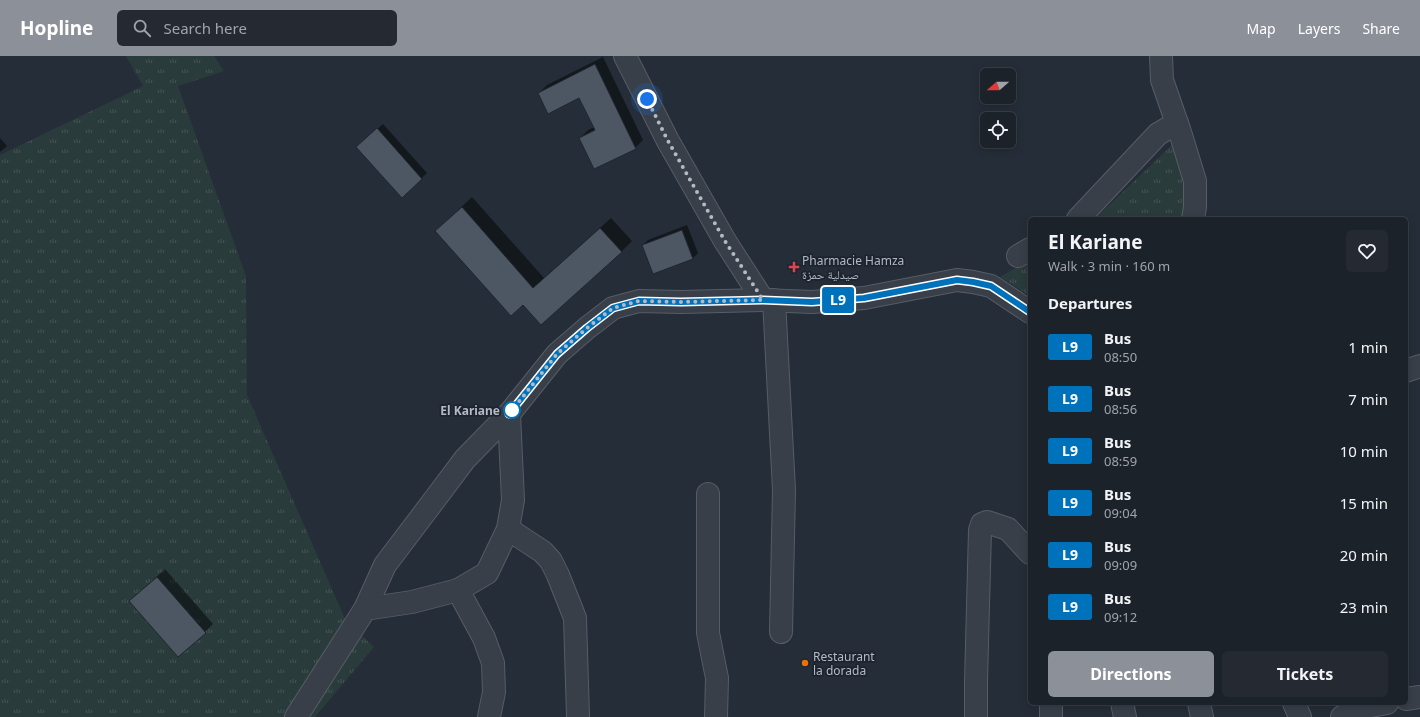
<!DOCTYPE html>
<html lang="en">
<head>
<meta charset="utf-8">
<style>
	:root { --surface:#1c222a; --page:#252a32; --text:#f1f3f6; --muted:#a0a4a8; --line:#3a3f47; --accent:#8c9099 }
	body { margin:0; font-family:"Noto Sans","Noto Naskh Arabic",sans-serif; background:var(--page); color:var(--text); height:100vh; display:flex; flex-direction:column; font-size:15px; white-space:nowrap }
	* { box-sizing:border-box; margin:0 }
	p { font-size:13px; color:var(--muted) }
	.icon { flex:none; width:22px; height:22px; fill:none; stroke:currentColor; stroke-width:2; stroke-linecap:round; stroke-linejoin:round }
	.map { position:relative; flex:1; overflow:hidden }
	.panel { position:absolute; left:1028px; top:161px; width:380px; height:488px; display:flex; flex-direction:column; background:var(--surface); border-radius:6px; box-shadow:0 2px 10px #0003,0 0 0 1px var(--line) }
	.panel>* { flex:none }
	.badge { padding:0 8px; border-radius:3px; font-size:14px; line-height:26px }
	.needle { width:26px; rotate:250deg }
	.controls { position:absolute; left:980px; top:12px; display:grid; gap:8px }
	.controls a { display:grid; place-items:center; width:36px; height:36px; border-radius:6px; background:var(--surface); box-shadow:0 2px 10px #0003,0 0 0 1px var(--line); font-size:20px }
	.you { position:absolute; width:20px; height:20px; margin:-10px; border:3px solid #fff; border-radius:50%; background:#1a73e8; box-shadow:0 0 0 6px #1a73e833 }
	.map>.badge { position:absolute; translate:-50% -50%; box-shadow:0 0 0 2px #fff }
	h2 { padding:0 20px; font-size:15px; line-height:36px }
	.round { display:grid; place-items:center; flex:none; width:42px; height:42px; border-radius:6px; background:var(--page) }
	.summary { display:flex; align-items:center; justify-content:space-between; height:68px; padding:0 20px }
	h1 { font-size:19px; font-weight:700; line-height:30px }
	.button { display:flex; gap:8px; margin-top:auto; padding:8px 20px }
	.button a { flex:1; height:46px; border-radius:6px; background:var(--accent); color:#fff; font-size:16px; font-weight:700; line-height:46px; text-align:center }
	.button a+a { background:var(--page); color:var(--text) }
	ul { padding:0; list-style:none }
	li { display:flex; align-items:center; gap:12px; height:52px; padding:0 20px }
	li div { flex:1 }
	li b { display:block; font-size:15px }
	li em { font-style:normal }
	li .badge { min-width:44px; font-weight:700; text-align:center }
	header { display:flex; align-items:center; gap:24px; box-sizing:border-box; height:56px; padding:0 20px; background:var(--accent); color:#fff }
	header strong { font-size:19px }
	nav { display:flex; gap:22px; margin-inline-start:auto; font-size:14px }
	.search { width:280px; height:36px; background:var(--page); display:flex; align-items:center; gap:10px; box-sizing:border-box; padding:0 14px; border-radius:6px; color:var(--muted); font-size:15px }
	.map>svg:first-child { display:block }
</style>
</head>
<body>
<header>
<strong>Hopline</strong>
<div class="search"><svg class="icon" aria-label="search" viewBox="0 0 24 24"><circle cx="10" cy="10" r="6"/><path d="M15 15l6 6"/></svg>Search here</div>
<nav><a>Map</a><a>Layers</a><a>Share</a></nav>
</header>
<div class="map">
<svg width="1420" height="661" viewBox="0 0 1420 661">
	<defs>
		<pattern id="grass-tufts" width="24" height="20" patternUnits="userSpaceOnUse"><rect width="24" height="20" fill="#2a3b3b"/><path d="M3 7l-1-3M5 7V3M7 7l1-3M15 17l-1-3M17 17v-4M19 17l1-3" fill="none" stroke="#465556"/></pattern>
	</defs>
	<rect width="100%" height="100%" fill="#252d38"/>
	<g fill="url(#grass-tufts)">
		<path d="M126 0H214L224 15 178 30 246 220 247 339 346 565 374 591 315 661H0V99L143 30Z"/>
		<path d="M1175 86 1187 151 1185 163H1094L1098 160Z"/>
		<path d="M1030 203V240L1000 221Z"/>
	</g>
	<g fill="#0007">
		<path d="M603 1 643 84 635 92 595 112 580 82 588 74 595 71 580 41 539 37 547 29Z"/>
		<path d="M383 68 427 117 402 141 363 86Z"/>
		<path d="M0 82 7 90 0 96Z"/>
		<path d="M472 141 544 222 611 162 632 185 621 196 523 247 436 175Z"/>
		<path d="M687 169 698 197 693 202 654 217 643 189 648 184Z"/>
		<path d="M165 513 213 568 205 576 130 545Z"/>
	</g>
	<g fill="#4d5764" stroke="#1f2630">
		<path d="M595 8 636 93 594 113 579 82 595 74 579 42 548 58 538 37Z"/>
		<path d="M377 72 422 123 402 142 356 91Z"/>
		<path d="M462 151 533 232 600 172 622 196 541 269 523 249 511 260 435 175Z"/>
		<path d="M682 174 693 203 653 218 642 189Z"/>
		<path d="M157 521 206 577 178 601 129 545Z"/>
	</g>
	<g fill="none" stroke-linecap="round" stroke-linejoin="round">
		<g stroke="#565d67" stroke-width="24">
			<g id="minor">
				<path d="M625 0 668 85 725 185 763 244"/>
				<path d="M1161 0 1162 24 1180 76 1195 125V151L1193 163"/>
				<path d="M1078 163 1158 78 1177 67"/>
				<path d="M1018 200 1030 193"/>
				<path d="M774 244 784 434 781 576"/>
				<path d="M1406 315 1420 310"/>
				<path d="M708 438V577L717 622 716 661"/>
				<path d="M508 473 543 496 551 505 558 519 575 562 578 661"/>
				<path d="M458 534 484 582 493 607 494 636 489 661"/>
				<path d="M365 553 412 546 458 534 487 517 508 473 513 444 509 358"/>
				<path d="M1406 643 1420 641"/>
				<path d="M1051 647V661"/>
				<path d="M1122 647 1125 661"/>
				<path d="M1199 647 1202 661"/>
				<path d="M1294 647 1300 661"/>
				<path d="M296 661 365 553 385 509 438 439 465 403 509 358 557 298 587 272 613 252 639 245 681 246 763 244 812 246 864 242 957 224 973 226 991 230 1030 256"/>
				<path d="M976 661V626L980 474 982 468 987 466 1008 473 1030 497"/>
				<path d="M1342 661 1360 652 1387 647"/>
			</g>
		</g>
		<use href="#minor" stroke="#383f49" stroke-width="22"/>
	</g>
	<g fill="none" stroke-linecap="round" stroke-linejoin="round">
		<g stroke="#fff" stroke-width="9">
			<path id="line" d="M509 358 557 298 587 272 613 252 639 245 681 246 763 244 812 246 864 242 957 224 973 226 991 230 1030 256"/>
		</g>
		<use href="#line" stroke="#0072bc" stroke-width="6"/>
		<path stroke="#b3bac5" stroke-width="4" stroke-dasharray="0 7.2" d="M512 354 509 358 557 298 587 272 613 252 639 245 681 246 763 244 725 185 668 85 647 43"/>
	</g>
	<path fill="#e0444e" stroke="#1d242e" stroke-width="1.5" d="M792 205h4v4h4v4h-4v4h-4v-4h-4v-4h4z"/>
	<circle fill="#fff" stroke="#0072bc" stroke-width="2" cx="512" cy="354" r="8"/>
	<circle fill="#e8710a" stroke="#1d242e" stroke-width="1.5" cx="805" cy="607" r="4"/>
	<g text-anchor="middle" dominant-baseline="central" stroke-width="3.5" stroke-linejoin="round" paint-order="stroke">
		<g font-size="12" fill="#b3bac5" stroke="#1d242e" text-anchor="start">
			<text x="802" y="204">Pharmacie Hamza<tspan x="802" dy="14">صيدلية حمزة</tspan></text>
			<text x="813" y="600">Restaurant<tspan x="813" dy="14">la dorada</tspan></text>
		</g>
		<g font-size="12" font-weight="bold" fill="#b3bac5" stroke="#1d242e" text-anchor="end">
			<text x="500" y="354">El Kariane</text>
		</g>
	</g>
</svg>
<div class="controls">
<a><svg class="needle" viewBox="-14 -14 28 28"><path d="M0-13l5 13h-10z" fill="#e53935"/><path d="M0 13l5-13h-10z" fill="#a0a4a8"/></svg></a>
<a><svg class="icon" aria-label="locate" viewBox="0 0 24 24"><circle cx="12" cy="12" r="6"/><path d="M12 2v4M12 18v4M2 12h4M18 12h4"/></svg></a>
</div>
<div class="you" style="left:647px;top:43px"></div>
<b class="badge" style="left:838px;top:244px;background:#0072bc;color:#fff">L9</b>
<section class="panel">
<div class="summary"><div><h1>El Kariane</h1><p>Walk · 3 min · 160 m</p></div><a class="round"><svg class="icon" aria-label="heart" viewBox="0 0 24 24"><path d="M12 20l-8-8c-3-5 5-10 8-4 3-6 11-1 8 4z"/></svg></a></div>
<h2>Departures</h2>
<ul>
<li><span class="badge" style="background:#0072bc;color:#fff">L9</span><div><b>Bus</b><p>08:50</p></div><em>1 min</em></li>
<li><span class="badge" style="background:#0072bc;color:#fff">L9</span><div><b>Bus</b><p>08:56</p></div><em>7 min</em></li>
<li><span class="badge" style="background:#0072bc;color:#fff">L9</span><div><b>Bus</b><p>08:59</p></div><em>10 min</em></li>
<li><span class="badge" style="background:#0072bc;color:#fff">L9</span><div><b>Bus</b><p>09:04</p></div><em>15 min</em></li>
<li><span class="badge" style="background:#0072bc;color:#fff">L9</span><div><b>Bus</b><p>09:09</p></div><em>20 min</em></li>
<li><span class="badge" style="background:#0072bc;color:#fff">L9</span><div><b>Bus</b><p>09:12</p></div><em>23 min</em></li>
</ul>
<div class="button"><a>Directions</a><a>Tickets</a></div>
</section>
</div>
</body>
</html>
